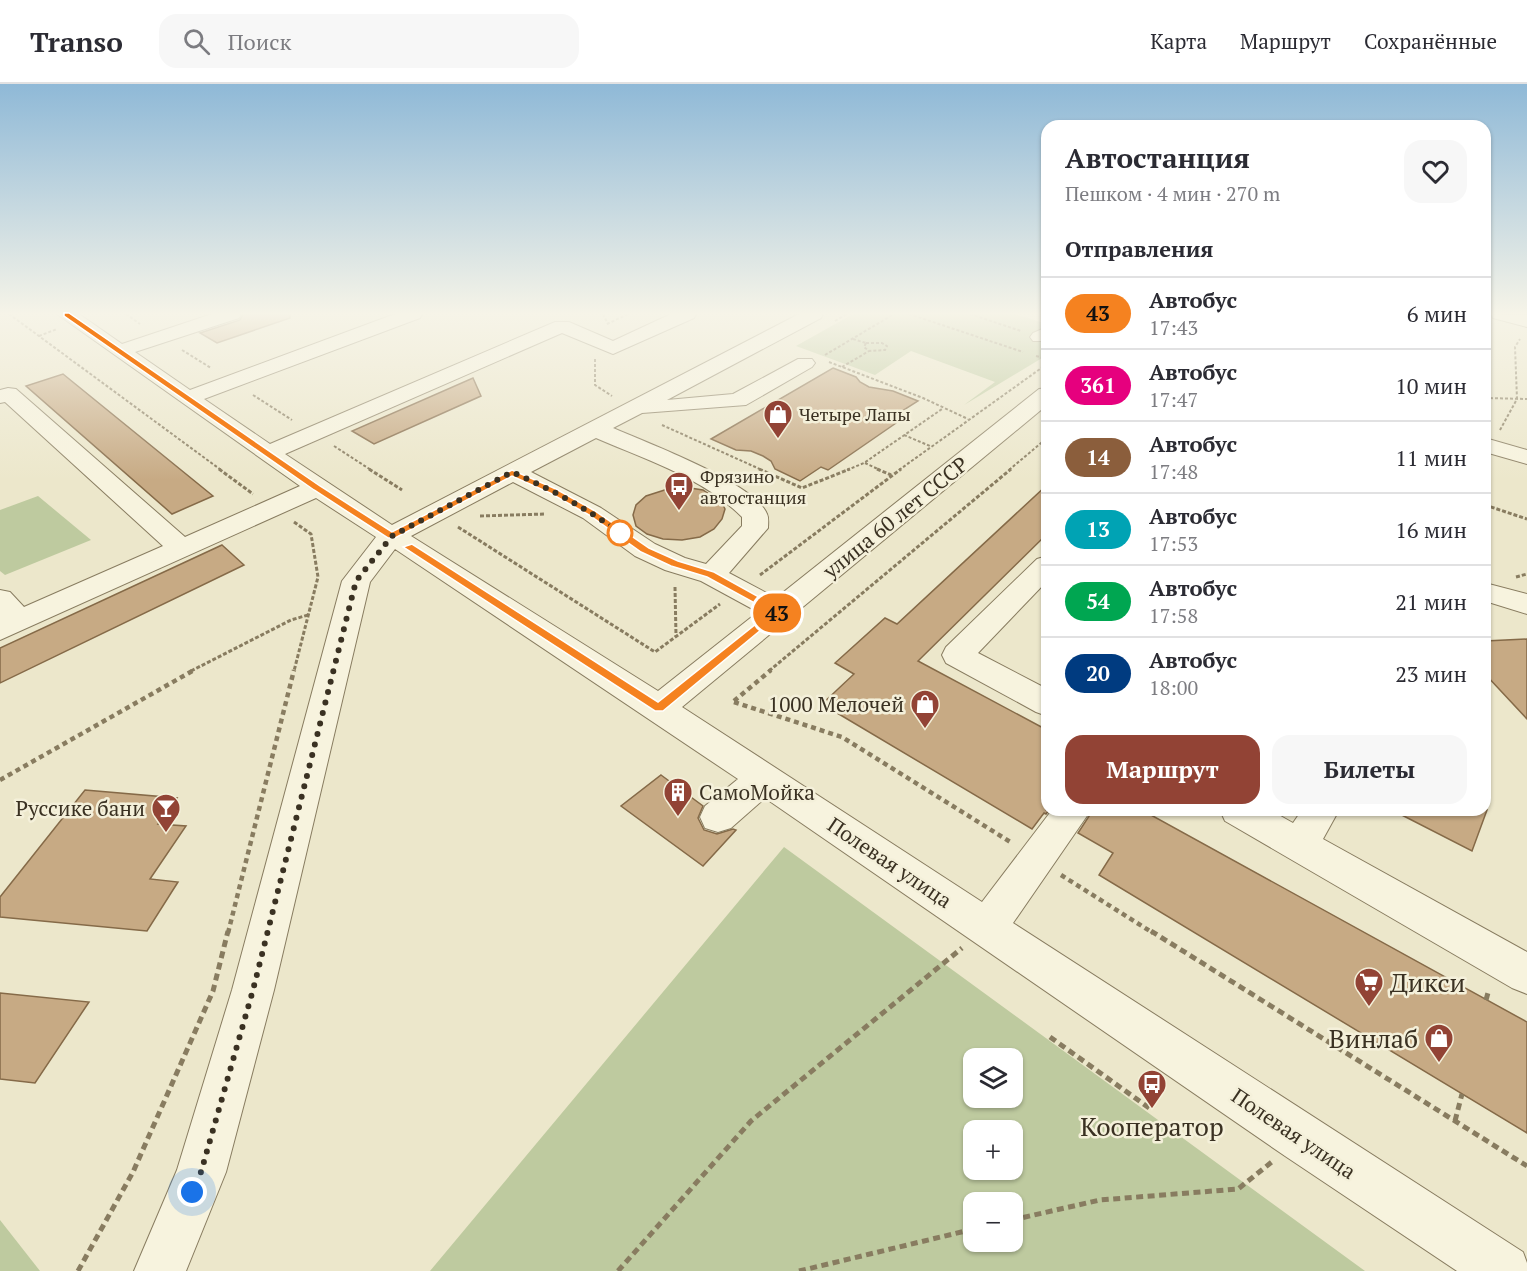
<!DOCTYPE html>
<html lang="ru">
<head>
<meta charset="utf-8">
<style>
	:root { --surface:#fff; --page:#f7f7f7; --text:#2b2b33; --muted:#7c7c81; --line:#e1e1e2; --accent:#924335 }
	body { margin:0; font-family:"PT Serif",serif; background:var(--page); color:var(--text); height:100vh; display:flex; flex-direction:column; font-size:22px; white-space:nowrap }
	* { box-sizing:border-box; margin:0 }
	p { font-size:20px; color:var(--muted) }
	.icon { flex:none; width:33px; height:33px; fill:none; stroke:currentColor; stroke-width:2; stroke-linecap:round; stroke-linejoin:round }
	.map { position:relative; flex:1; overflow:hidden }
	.panel { position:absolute; left:1041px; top:36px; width:450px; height:696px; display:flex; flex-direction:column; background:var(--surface); border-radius:18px; box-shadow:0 2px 4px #0004 }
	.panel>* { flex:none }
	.badge { padding:0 12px; border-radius:20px; font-size:21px; line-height:39px }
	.buttons { position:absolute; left:963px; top:964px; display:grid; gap:12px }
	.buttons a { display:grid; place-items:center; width:60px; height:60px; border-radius:12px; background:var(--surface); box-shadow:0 2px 4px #0004; font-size:30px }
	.you { position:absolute; width:30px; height:30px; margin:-15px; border:4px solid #fff; border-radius:50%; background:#1a73e8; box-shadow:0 0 0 9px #1a73e833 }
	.map>.badge { position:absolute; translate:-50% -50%; box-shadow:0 0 0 3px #fff }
	h2 { padding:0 24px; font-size:22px; line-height:54px }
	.round { display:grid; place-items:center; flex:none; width:63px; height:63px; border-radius:18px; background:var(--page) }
	.headline { display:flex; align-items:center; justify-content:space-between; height:102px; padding:0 24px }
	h1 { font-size:28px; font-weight:600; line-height:45px }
	.button { display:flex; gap:12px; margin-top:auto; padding:12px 24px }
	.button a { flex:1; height:69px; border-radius:18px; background:var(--accent); color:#fff; font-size:24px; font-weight:600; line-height:69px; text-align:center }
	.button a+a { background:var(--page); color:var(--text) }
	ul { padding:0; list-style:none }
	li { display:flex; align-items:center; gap:18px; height:72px; padding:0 24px; border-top:2px solid var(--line) }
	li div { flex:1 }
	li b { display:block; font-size:22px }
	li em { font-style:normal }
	li .badge { min-width:66px; font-weight:700; text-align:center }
	header { display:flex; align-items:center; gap:36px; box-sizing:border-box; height:84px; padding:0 30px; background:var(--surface); border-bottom:2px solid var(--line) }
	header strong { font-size:28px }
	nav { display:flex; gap:33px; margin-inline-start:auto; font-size:21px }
	.search { width:420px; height:54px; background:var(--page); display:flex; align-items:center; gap:15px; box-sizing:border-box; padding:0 21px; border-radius:18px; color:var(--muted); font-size:22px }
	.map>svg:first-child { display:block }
</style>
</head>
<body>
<header>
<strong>Transo</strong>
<div class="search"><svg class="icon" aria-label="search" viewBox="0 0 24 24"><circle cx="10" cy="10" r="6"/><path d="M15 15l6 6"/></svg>Поиск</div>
<nav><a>Карта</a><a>Маршрут</a><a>Сохранённые</a></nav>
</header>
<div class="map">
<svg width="1527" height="1187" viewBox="0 0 1527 1187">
	<rect width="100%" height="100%" fill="#ece7cb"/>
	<g fill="#beca9f" fill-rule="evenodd">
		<path d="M853 230H1015L1047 240V271L964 321 995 298 911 267 875 291 796 262Z"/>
		<path d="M38 412 91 456 5 491 0 487V426Z"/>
		<path d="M784 763 1365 1187H430ZM974 975H1012V1014H974ZM974 1047H1012V1086H974ZM974 1119H1012V1158H974Z"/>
		<path d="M0 1136 40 1187H0Z"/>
	</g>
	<g fill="#c7aa84" stroke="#856a48" stroke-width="1.5">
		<path d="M243 230H290V234L217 259 200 249 240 236Z"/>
		<path d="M833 284 856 293 860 298 869 303 893 307 918 317 891 334 899 337 828 386 821 383 800 397 775 385 771 377 763 372 751 367 736 366 711 355Z"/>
		<path d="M63 290 213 412 172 430 26 302Z"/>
		<path d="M473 294 481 312 374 360 352 347Z"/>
		<path d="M1047 401V450L918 577 1047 646 1046 726H1049L1046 730 1044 729 1032 745 822 620 854 590 835 579 885 534 897 540Z"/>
		<path d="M677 402 703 406 722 419 725 425 722 435 714 445 700 453 682 456 663 455 647 450 636 442 633 431 636 421 646 412Z"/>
		<path d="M222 461 244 481 0 599V564Z"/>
		<path d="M1527 555V635L1485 590V557Z"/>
		<path d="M661 691 703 722 698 734 704 746 717 750 733 745 736 746 703 782 621 722Z"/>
		<path d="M85 706 177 714 158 740 186 742 150 795 178 798 147 847 0 833V813Z"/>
		<path d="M1093 726H1142L1527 938V1049L1099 791 1113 769 1078 749Z"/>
		<path d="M1392 726H1487L1472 767Z"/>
		<path d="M0 909 89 918 35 999 0 995Z"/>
	</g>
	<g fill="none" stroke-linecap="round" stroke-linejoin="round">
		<g stroke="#887c60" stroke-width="2">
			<g id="minor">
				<path d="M57 230H79L122 260 212 230H241L239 234 135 268 190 306 395 230H422L420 234 204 315 270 360 555 238H569L613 257 671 230H696L694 234 613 270 562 249 285 370 392 441 799 230H823L821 234 667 316 733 310 798 275H812L815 279 812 283 746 321 642 329 613 344C645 358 755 399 767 430 769 434 768 440 768 444L729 489 776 514 1039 305 1047 304V321L682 623 982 818 1052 726H1091L1013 839 1523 1168 1527 1179V1187H1457L1285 1072 765 714 731 744 718 748 705 744 700 733 705 722 738 695 395 465 370 498 274 906 226 1088 186 1187H134L177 1086 232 906 342 497 376 453 316 414 0 556V506L10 508 24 523 163 462 5 318 0 319V306L8 304 16 305 185 453 300 402ZM596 354C646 376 702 393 742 433V442L706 480 685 474 655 460 601 424 531 388ZM513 398 583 434 635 472 665 486 701 497 758 528 658 607 411 452Z"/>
				<path d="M1491 230 1527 231V243L1493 234Z"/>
				<path d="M1047 243V257H1033L1030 253 1033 249Z"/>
				<path d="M1485 354 1527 366V380L1485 368Z"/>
				<path d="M1047 472V497L978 569 1047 605V632L1036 628 946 579 942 571 946 563 1037 475Z"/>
				<path d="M1485 499 1527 510V530L1485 517Z"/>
				<path d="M1220 726H1270L1293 739 1302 726H1339L1323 755 1527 868V910L1512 904 1225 737Z"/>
			</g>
		</g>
		<g stroke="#887c60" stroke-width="2" stroke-dasharray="3 2" stroke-linecap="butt">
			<path d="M9 230 221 386"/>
			<path d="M126 230 140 240"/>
			<path d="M603 230 608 240"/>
			<path d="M909 230 1023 268"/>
			<path d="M970 230 1021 247"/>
			<path d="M835 237 847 230"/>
			<path d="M607 240 628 230"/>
			<path d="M39 252 57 245"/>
			<path d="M853 255 866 259"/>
			<path d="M866 259H882L887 262 885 266 869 267 864 263Z"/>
			<path d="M182 266 211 284"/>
			<path d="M825 271 894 230"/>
			<path d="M1036 272 1047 275"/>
			<path d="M595 275V301L612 312"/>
			<path d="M829 278 923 314 968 335"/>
			<path d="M842 283 869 267"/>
			<path d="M253 311 292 336"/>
			<path d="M1485 314 1527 315"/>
			<path d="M662 341 762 386"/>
			<path d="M1500 346 1517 315 1515 263 1520 255"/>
			<path d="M904 351 930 362"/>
			<path d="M334 362 371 386"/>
			<path d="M865 379 880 386"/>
			<path d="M847 386 864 379 942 325"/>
			<path d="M899 386 1047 280"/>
			<path d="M1009 386 1047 354"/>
		</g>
		<g stroke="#887c60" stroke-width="3" stroke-dasharray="4 2" stroke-linecap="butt">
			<path d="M219 385 253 410"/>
			<path d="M369 385 402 406"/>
			<path d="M759 385 802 404 850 385"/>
			<path d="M877 385 891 391"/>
			<path d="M1485 421 1527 435"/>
			<path d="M480 432 544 430"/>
			<path d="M294 438 311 450 318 493 294 587"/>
			<path d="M458 443 655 568 720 520"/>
			<path d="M760 491 901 385"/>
			<path d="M1516 493 1527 490"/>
			<path d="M675 503 676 552"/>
			<path d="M191 587 291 536 308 531"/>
			<path d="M769 587 1011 385"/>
		</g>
		<g stroke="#887c60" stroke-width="4.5" stroke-dasharray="5 4" stroke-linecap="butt">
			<path d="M734 617 771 586"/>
			<path d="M734 618 842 653 1012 759"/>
			<path d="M0 696 194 586"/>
			<path d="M1061 791 1153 849"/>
			<path d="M228 849 294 586"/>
		</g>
		<g stroke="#887c60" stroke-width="5" stroke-dasharray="7 4.5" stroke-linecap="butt">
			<path d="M1151 847 1527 1082"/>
			<path d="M1486 916 1489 905"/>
			<path d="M1050 953 1152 1026"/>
			<path d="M1455 1037 1462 1010"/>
			<path d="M1012 1136 1100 1116 1238 1105 1273 1077"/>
			<path d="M78 1187 133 1088 213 907 228 847"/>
			<path d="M618 1187 751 1037 962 864"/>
			<path d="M799 1187 974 1145"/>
		</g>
		<use href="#minor" fill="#f7f3de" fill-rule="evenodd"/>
	</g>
	<linearGradient id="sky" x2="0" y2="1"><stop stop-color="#8fb9d7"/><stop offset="0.58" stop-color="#f6f4e8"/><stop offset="1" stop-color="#f6f4e8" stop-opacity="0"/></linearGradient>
	<rect width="1527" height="396" fill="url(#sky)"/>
	<path fill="#f58220" stroke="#fff" stroke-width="1.5" d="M64 229H69L320 402 392 448 512 386 556 405 595 427 649 464 678 477 714 488 784 527 663 627H655L403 463 412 460 658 618 771 528 707 493 671 482 641 468 589 431 550 409 512 392 395 454H388L314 406 64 232Z"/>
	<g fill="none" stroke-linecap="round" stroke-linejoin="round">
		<path stroke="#3a3122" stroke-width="6" stroke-dasharray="0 10.8" d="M192 1108 201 1088 253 906 356 497 392 452 512 388C550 405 587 424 620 449"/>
	</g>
	<defs>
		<g id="shop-pin" transform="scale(1.5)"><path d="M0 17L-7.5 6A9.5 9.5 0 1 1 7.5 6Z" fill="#924335" stroke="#f4f0da"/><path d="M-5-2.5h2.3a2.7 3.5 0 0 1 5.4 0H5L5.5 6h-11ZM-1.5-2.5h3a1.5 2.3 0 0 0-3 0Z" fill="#fff"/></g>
		<g id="bus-pin" transform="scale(1.5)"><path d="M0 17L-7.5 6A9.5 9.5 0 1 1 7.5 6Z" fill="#924335" stroke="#f4f0da"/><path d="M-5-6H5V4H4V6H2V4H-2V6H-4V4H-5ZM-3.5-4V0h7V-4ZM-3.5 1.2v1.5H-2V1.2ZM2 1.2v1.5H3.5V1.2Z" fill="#fff"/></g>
		<g id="building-pin" transform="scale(1.5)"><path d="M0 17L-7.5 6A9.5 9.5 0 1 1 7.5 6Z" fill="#924335" stroke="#f4f0da"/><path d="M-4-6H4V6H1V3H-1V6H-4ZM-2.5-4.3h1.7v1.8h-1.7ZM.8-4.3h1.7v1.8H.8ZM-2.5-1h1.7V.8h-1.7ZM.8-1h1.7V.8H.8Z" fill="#fff"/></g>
		<g id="bar-pin" transform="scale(1.5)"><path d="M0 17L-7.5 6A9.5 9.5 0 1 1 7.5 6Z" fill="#924335" stroke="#f4f0da"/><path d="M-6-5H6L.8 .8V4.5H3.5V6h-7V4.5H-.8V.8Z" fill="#fff"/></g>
		<g id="supermarket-pin" transform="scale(1.5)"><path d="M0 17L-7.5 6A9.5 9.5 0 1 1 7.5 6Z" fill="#924335" stroke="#f4f0da"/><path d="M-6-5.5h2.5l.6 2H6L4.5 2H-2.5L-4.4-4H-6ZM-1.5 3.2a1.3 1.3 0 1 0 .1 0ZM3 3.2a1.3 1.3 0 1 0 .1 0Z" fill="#fff"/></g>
	</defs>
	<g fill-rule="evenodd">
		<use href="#shop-pin" x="778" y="330"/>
		<use href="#bus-pin" x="679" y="402"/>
		<use href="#shop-pin" x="925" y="620"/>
		<use href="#building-pin" x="678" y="708"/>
		<use href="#bar-pin" x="166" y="724"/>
		<use href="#supermarket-pin" x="1369" y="898"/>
		<use href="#shop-pin" x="1439" y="954"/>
		<use href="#bus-pin" x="1152" y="1000"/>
	</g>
	<circle fill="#fff" stroke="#f58220" stroke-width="3" cx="620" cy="449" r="12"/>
	<g text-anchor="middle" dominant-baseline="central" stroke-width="5" stroke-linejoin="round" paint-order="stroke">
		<g font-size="18" fill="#3a3122" stroke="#f4f0da" text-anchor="start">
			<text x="799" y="330">Четыре Лапы</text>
			<text x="700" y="392">Фрязино<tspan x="700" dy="21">автостанция</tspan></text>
		</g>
		<g font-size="21" fill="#3a3122" stroke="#f4f0da">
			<text transform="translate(895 433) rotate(-39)">улица 60 лет СССР</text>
			<text transform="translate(890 778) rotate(34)">Полевая улица</text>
			<text transform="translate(1294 1049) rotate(34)">Полевая улица</text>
		</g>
		<g font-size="21" fill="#3a3122" stroke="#f4f0da" text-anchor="end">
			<text x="904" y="620">1000 Мелочей</text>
			<text x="699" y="708" text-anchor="start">СамоМойка</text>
			<text x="145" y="724">Руссике бани</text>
		</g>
		<g font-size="26" fill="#3a3122" stroke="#f4f0da" text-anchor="start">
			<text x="1390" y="898">Дикси</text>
			<text x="1418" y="954" text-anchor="end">Винлаб</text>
			<text x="1152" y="1042" text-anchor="middle">Кооператор</text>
		</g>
	</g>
</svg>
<div class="buttons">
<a><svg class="icon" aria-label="layers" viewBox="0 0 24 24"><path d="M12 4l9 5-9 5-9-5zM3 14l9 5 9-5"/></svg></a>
<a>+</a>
<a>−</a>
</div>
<div class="you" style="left:192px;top:1108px"></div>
<b class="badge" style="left:777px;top:529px;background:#f58220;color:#111">43</b>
<section class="panel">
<div class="headline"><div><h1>Автостанция</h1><p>Пешком · 4 мин · 270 m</p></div><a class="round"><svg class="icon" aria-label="heart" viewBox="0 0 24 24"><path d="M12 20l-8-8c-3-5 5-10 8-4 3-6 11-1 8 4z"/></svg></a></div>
<h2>Отправления</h2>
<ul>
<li><span class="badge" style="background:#f58220;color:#111">43</span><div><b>Автобус</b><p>17:43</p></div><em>6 мин</em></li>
<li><span class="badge" style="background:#e6007e;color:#fff">361</span><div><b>Автобус</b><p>17:47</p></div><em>10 мин</em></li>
<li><span class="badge" style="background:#8b5e3c;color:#fff">14</span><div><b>Автобус</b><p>17:48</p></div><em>11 мин</em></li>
<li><span class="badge" style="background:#00a3b4;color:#fff">13</span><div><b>Автобус</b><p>17:53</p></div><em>16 мин</em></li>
<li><span class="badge" style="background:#00a651;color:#fff">54</span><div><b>Автобус</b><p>17:58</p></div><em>21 мин</em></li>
<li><span class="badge" style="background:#003b80;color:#fff">20</span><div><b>Автобус</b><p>18:00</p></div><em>23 мин</em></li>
</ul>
<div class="button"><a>Маршрут</a><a>Билеты</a></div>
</section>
</div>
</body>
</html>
